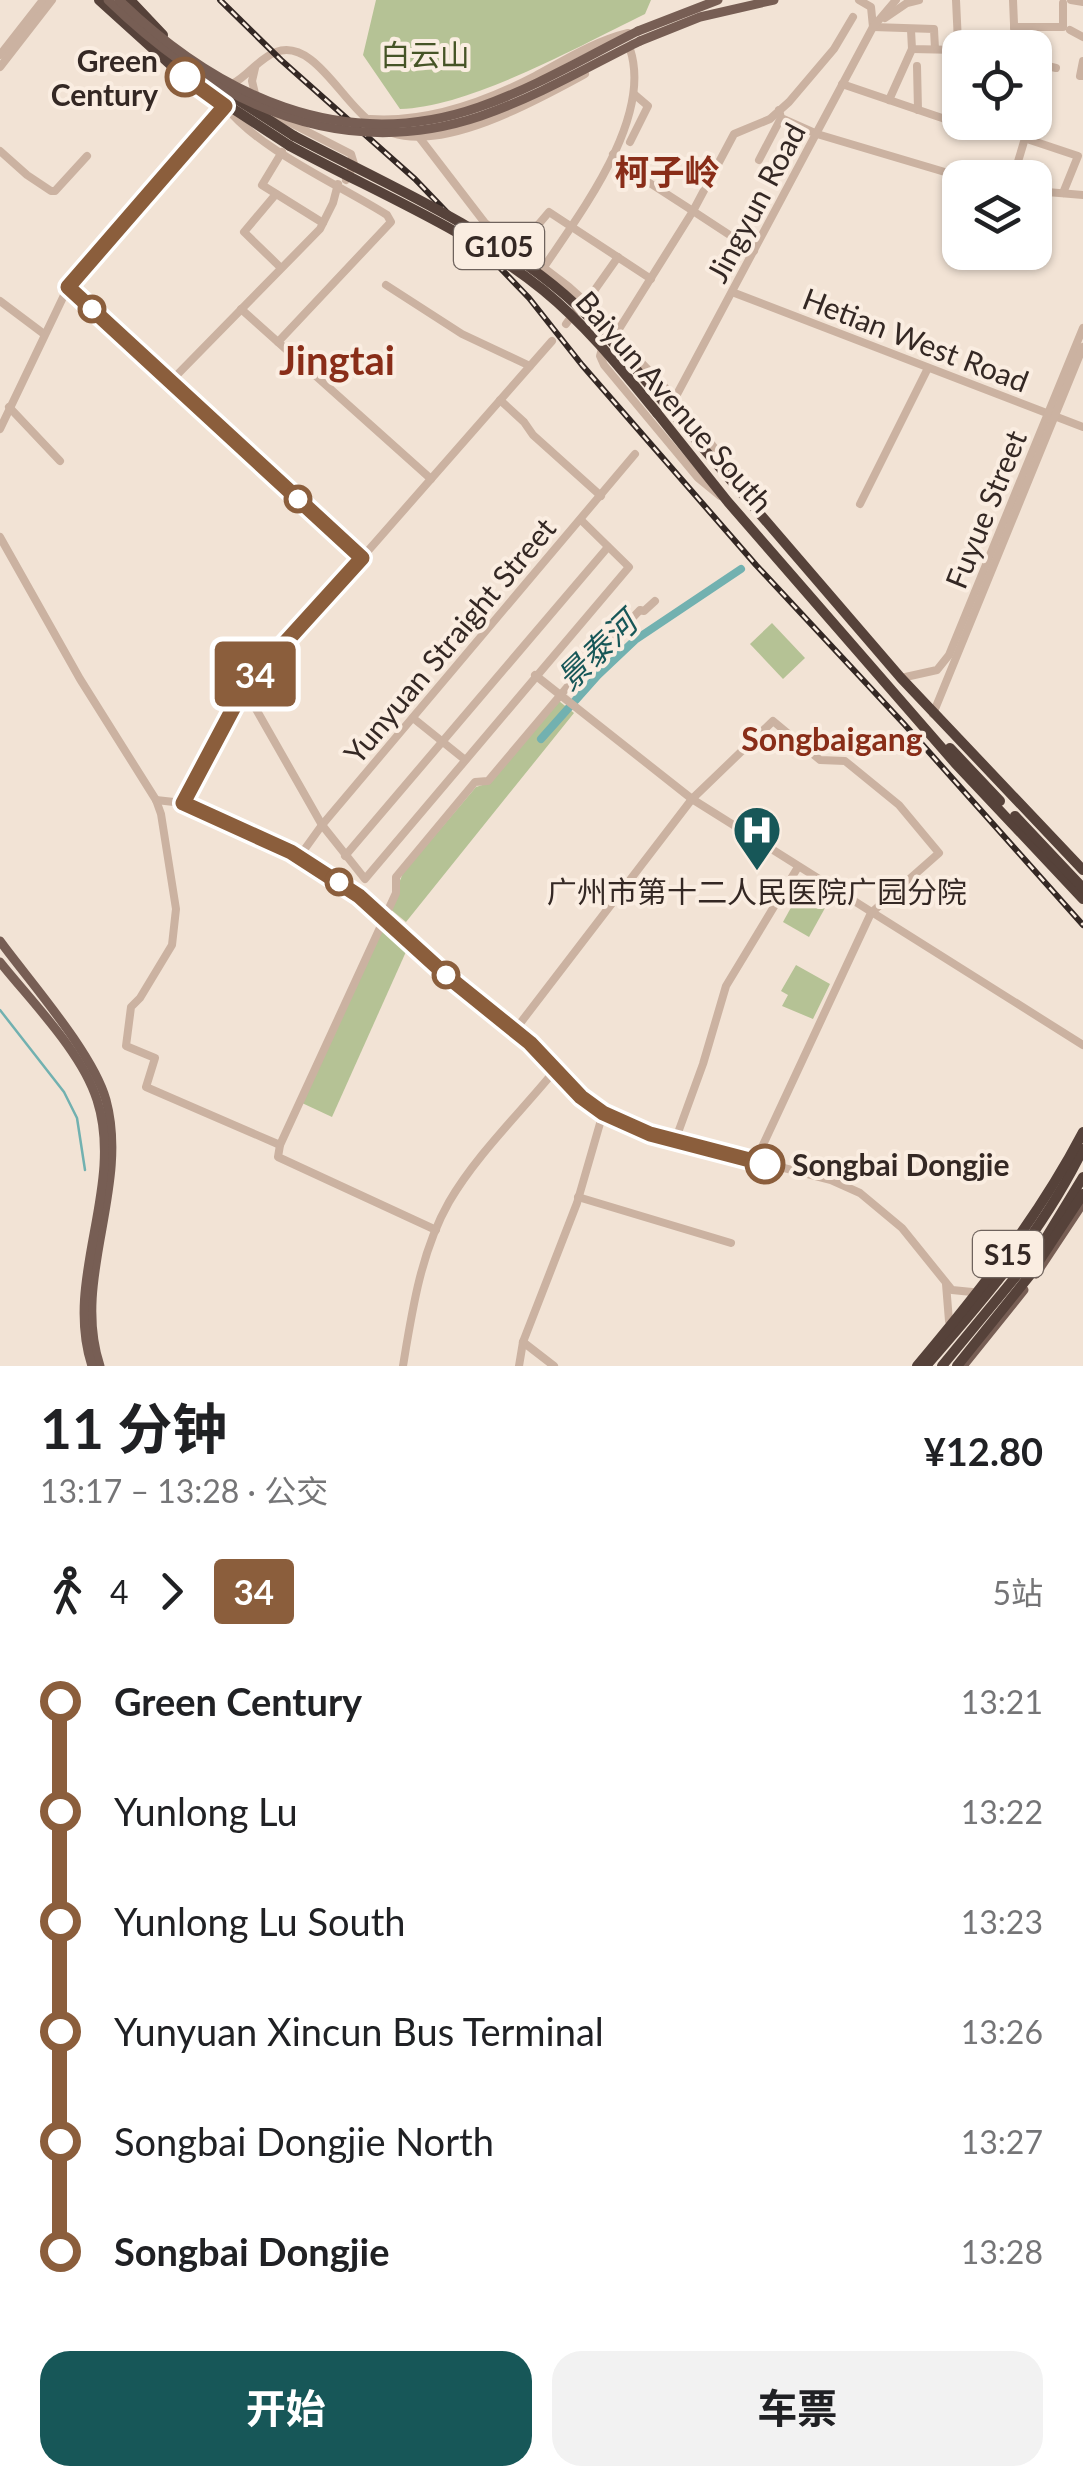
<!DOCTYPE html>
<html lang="zh">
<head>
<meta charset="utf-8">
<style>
	:root { --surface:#fff; --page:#f2f2f2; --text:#202124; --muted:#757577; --accent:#175758 }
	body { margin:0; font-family:Lato,"Noto Sans SC",sans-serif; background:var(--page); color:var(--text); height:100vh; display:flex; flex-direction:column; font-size:38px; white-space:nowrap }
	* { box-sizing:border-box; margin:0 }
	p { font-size:32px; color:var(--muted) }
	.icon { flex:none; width:55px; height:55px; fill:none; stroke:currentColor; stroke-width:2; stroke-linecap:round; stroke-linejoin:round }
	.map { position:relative; height:1366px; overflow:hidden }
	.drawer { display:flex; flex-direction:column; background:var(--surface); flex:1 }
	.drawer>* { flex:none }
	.badge { padding:0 20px; border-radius:8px; font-size:35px; line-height:65px }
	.tools { position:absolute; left:942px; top:30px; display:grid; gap:20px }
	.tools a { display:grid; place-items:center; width:110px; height:110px; border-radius:20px; background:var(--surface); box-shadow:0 2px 8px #0004; font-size:50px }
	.map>.badge { position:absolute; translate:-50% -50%; box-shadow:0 0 0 5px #fff }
	.legs { display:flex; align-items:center; gap:15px; height:110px; padding:0 40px; font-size:32px }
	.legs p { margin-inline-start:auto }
	.headline { display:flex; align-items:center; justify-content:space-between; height:170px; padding:0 40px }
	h1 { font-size:55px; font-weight:700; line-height:75px }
	.primary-button { display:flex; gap:20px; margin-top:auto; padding:20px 40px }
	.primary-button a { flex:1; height:115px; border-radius:30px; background:var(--accent); color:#fff; font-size:40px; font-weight:700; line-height:115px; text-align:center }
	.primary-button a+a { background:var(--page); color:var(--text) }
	ul { padding:0 40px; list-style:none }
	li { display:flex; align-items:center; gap:35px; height:110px; font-size:38px }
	li i { display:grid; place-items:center; width:15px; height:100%; margin:0 12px; background:currentColor }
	li i::after { content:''; width:25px; height:25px; margin:-12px; border:8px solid; border-radius:50%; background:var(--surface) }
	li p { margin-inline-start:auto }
	li:first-child i { background:linear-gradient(#0000 50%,currentColor 0) }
	li:last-child i { background:linear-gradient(currentColor 50%,#0000 0) }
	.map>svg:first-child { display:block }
</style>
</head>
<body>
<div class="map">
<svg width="1083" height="1366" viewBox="0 0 1083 1366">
	<rect width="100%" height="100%" fill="#f2e3d5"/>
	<g fill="#b5c295">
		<path d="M376 0H651L645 14C579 46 471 107 400 109L363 55Z"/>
		<path d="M772 623 805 658 783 679 750 644Z"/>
		<path d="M559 701 574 713 406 922 389 908 403 873 476 787 489 783Z"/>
		<path d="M799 893 825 908 809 937 783 922Z"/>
		<path d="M383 922 409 945 332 1117 302 1103Z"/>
		<path d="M796 965 830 984 813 1019 782 1006 788 995 781 991Z"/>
	</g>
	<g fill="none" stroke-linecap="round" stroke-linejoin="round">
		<path stroke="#72b1b0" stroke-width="2.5" d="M0 1010 64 1092 77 1118 85 1170"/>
		<path stroke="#72b1b0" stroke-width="8" d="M541 739 598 675 635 640 741 569"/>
		<g stroke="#cbb2a1" stroke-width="8">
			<path d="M859 0 871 7 873 27"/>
			<path d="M956 0 960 85"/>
			<path d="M1013 0 1015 48"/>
			<path d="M1071 0 1083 2"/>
			<path d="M885 18 907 3 919 0"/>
			<path d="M873 27 934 29 935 49"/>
			<path d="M1014 27H1063V3"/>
			<path d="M911 30 912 49 958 50"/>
			<path d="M1070 30 1083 37"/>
			<path d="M0 55 43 0"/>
			<path d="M1083 61 1080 76H1083"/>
			<path d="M1035 63 1056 68"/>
			<path d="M917 66 918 110"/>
			<path d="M0 67 52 0"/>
			<path d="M255 68 252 81 256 98"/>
			<path d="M232 84C248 76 259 58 276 52 313 38 342 102 371 122"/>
			<path d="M842 84 945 119 960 118"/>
			<path d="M889 100 912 49"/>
			<path d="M779 110 781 118 817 134 965 178"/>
			<path d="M277 116 351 154 354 164 346 180"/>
			<path d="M370 119C427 123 485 102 535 76 565 60 595 41 628 33"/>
			<path d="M392 133C447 151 537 100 585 74"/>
			<path d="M1026 135 1030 140 1078 156 1063 193"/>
			<path d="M419 137 485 223 569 287 609 323 616 336 675 398 724 460 735 482"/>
			<path d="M630 142 648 106 634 94"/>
			<path d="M0 151 27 175 51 191H55L87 156"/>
			<path d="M282 152 262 185 323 223"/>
			<path d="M613 154 628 169 693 211 734 134 770 119 789 102 834 49 853 17"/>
			<path d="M759 160 781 118"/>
			<path d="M1013 178 1026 135 1017 129V122"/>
			<path d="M1035 191 1083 195"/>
			<path d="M276 194 244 232 280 267"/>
			<path d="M521 245 549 212 651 279"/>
			<path d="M544 267C581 212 653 118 630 49"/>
			<path d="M386 285 462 334 530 366"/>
			<path d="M68 287 362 558"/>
			<path d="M732 292 1083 427"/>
			<path d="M589 298 618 257"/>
			<path d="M0 301 44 334"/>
			<path d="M241 309 431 479"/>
			<path d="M566 324 581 303"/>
			<path d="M614 337 693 211 754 251"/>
			<path d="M603 346 600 356 604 365 698 478 720 496"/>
			<path d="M171 381 320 229 333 203 338 184"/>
			<path d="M675 398 873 27 896 0"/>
			<path d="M500 400 524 422 533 435 601 496"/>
			<path d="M9 407 60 461"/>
			<path d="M0 429 68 287 225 106C259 150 338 184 387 215L391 222 278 342"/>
			<path d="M860 504 928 368"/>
			<path d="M0 537 80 679 156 800 161 814 176 909 172 945 140 998 131 1007 126 1046 155 1058 146 1087 280 1145"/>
			<path d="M535 675 692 799 1083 1045"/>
			<path d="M901 678 937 670 949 655 1083 328"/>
			<path d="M244 688 322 825 365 879 629 567 581 520"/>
			<path d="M933 714 1083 347"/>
			<path d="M413 718 464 759"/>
			<path d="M156 800 183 803 213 815 291 852 349 889 383 915 449 978 530 1043 581 1097 603 1113 650 1134 831 1180 860 1193 902 1228 952 1290 972 1292"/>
			<path d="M183 803 227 714 259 669 338 585 552 341"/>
			<path d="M345 856 608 547"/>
			<path d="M299 857 322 825 635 454"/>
			<path d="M515 1030 692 799 773 721 820 760 845 761 899 805 939 853 871 913 755 1162"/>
			<path d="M675 1141 703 1064 726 986 798 867"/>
			<path d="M578 1197 731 1243"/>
			<path d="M436 1230 278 1157 280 1145 396 893V877L475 782 488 781 607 640 618 633 640 610 644 611 655 601"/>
			<path d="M946 1284 949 1321"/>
			<path d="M523 1342 554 1366"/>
			<path d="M403 1366C412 1311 421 1251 449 1202 477 1154 521 1112 556 1069"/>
			<path d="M519 1366 523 1342 577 1203 603 1113"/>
		</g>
		<g stroke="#775e54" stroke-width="9">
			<path d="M638 31 718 0"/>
			<path d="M640 41 700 17 774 0"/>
			<path d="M0 941C30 982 93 1053 106 1100 130 1188 71 1279 100 1366"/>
			<path d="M0 962C31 1001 82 1052 97 1100 125 1187 63 1279 92 1366"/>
			<path d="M1036 1274 1083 1203"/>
			<path d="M963 1366 1024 1290"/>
		</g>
		<g stroke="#56423a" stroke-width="10">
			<path d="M99 0 183 76 290 146"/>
			<path d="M130 0 163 35"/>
			<path d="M224 91 294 136"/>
			<path d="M667 406 901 678 1083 870"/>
			<path d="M657 413 728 502 955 763 1083 899"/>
			<path d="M950 748 1000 801"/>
			<path d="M926 1366C985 1298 1043 1231 1083 1149"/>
			<path d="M942 1366 1041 1246 1083 1177"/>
			<path d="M957 1366 1030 1275 1083 1194"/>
		</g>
		<g stroke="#342824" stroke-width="6">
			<path id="rail" d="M220 0 281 60 415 179 529 298 582 365 756 565 904 724 1083 925"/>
		</g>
		<use href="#rail" stroke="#faede1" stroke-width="2.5" stroke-dasharray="8" stroke-linecap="butt"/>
		<g stroke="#775e54" stroke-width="9">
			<path d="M108 0C210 99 336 165 481 116 536 97 588 67 640 41"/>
			<path d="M119 0C217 95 342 155 479 107 534 88 586 57 638 31"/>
		</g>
		<g stroke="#56423a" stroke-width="10">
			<path d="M294 136C386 184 484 226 564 294 602 327 634 367 667 406"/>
			<path d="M290 146C375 192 467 229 543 290 587 326 621 369 657 413"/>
			<path d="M1015 816 1083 888"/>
			<path d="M917 1366C979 1292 1038 1218 1083 1132"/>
		</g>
	</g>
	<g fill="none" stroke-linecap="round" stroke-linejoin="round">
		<g stroke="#fff" stroke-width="22">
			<path id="line-1" d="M185 77 225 106 68 287 362 558 244 688 183 803 291 852 359 896 447 976 530 1043 581 1097 603 1113 650 1134 765 1164"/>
		</g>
		<use href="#line-1" stroke="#8b5e3c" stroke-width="15"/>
	</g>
	<defs>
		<g id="hospital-pin" transform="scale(2.5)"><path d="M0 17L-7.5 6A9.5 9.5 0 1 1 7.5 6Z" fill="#175758" stroke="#faede1"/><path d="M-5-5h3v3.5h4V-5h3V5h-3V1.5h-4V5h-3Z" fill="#fff"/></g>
	</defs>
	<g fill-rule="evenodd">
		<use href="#hospital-pin" x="757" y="830"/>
	</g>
	<g fill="#fff" stroke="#8b5e3c" stroke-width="5">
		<circle cx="185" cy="77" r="18"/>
		<circle cx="92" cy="309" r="12"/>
		<circle cx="298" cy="499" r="12"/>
		<circle cx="339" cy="882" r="12"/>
		<circle cx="446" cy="975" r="12"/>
		<circle cx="765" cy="1164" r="18"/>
	</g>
	<g text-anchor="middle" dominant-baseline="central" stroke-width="8" stroke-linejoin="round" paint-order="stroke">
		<g fill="#faede1" stroke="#6f635d" stroke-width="2.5">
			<rect x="454" y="223" width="90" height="46" rx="8"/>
			<rect x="973" y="1231" width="70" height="46" rx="8"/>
		</g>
		<g font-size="28" font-weight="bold" fill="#342824">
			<text x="499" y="246">G105</text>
			<text x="1008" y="1254">S15</text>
		</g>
		<g font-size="30" fill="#465426" stroke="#faede1">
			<text x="425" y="54">白云山</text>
		</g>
		<g font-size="30" font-weight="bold" fill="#342824" stroke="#faede1" text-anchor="end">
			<text x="158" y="60">Green<tspan x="158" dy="34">Century</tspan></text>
			<text x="792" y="1164" text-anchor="start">Songbai Dongjie</text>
		</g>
		<g font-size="30" fill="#342824" stroke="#faede1">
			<text transform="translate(755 202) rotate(-62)">Jingyun Road</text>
			<text transform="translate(916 339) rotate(21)">Hetian West Road</text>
			<text transform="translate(675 401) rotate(49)">Baiyun Avenue South</text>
			<text transform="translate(985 509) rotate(-68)">Fuyue Street</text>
			<text transform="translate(449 640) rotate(-50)">Yunyuan Straight Street</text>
		</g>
		<g font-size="30" fill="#342824" stroke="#faede1">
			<text x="757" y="891">广州市第十二人民医院广园分院</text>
		</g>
		<g font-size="32" font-style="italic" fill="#175758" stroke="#faede1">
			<text transform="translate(596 650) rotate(-44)">景泰河</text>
		</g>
		<g font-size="32" font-weight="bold" fill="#892d18" stroke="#faede1">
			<text x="832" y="738">Songbaigang</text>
		</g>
		<g font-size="35" font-weight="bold" fill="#892d18" stroke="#faede1">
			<text x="667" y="171">柯子岭</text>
		</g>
		<g font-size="40" font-weight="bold" fill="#892d18" stroke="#faede1">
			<text x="337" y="360">Jingtai</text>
		</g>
	</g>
</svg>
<div class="tools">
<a><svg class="icon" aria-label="locate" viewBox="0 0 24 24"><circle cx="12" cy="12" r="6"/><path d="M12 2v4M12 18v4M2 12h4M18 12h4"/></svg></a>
<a><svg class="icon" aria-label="layers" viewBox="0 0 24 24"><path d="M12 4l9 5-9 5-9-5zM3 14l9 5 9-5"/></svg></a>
</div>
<b class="badge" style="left:255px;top:674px;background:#8b5e3c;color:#fff">34</b>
</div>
<section class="drawer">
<div class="headline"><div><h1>11 分钟</h1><p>13:17 – 13:28 · 公交</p></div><b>¥12.80</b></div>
<div class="legs"><svg class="icon" aria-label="walk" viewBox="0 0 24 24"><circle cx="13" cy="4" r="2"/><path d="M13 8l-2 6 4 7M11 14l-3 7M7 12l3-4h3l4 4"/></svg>4<svg class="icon" aria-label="forward" viewBox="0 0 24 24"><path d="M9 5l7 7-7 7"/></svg><b class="badge" style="background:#8b5e3c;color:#fff">34</b><p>5站</p></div>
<ul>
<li><i style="color:#8b5e3c"></i><b>Green Century</b><p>13:21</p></li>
<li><i style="color:#8b5e3c"></i><span>Yunlong Lu</span><p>13:22</p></li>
<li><i style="color:#8b5e3c"></i><span>Yunlong Lu South</span><p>13:23</p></li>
<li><i style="color:#8b5e3c"></i><span>Yunyuan Xincun Bus Terminal</span><p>13:26</p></li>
<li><i style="color:#8b5e3c"></i><span>Songbai Dongjie North</span><p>13:27</p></li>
<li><i style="color:#8b5e3c"></i><b>Songbai Dongjie</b><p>13:28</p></li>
</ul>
<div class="primary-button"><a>开始</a><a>车票</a></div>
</section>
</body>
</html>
